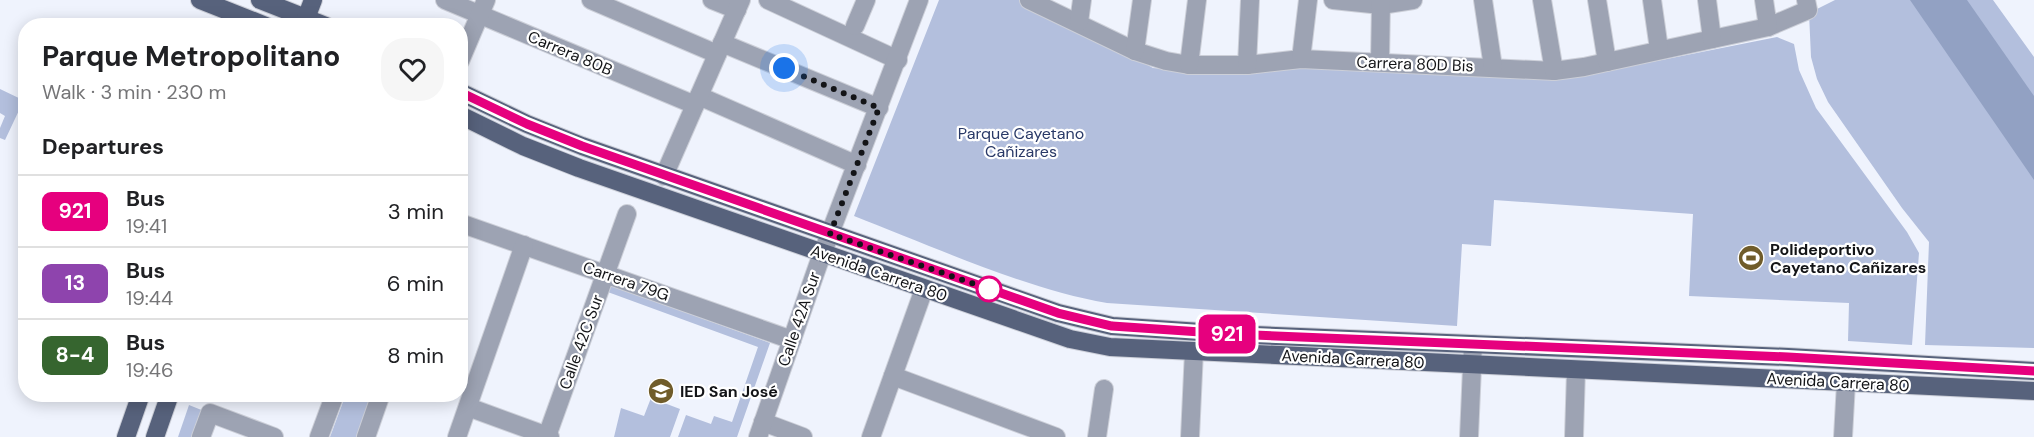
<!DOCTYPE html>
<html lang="en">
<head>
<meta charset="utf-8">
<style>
	:root { --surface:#fff; --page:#f6f6f6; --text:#202124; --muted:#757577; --line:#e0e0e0 }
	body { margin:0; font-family:"DM Sans",sans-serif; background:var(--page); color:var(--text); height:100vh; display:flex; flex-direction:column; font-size:22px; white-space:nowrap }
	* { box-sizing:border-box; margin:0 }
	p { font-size:20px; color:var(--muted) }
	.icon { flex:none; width:33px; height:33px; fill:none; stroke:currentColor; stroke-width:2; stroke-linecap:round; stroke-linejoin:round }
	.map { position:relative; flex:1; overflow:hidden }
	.sheet { position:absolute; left:18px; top:18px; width:450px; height:384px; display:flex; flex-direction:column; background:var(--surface); border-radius:24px; box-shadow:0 3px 15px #0003 }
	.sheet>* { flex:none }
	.badge { padding:0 12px; border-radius:9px; font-size:21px; line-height:39px }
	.you { position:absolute; width:30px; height:30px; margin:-15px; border:4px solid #fff; border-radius:50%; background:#1a73e8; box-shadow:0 0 0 9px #1a73e833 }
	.map>.badge { position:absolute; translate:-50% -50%; box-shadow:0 0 0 3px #fff }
	h2 { padding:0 24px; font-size:22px; line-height:54px }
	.round { display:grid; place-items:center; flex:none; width:63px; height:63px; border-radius:24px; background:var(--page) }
	.headline { display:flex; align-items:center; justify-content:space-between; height:102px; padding:0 24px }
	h1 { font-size:28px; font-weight:700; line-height:45px }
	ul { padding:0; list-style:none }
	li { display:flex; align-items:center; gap:18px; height:72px; padding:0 24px; border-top:2px solid var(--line) }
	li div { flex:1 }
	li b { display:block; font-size:22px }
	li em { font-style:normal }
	li .badge { min-width:66px; font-weight:700; text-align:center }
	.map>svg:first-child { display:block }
</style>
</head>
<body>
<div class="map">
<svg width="2034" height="437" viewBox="0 0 2034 437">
	<rect width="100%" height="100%" fill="#eff3fd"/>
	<g fill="#b3bfdd">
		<path d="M939 0H1029L1153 68 1186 71 1323 64 1566 79 1777 37 1794 44 1799 70 1816 108 1907 232 1919 253 1912 345 1848 341 1849 303 1689 296 1693 214 1494 200 1491 246 1462 244 1457 326 1107 303C1025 289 932 246 854 216Z"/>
		<path d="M1835 0H1993L2034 57V348L1925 345 1929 242 1902 208 1828 102 1817 79 1811 57 1809 13Z"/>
		<path d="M0 89 25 101V105L22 104 5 140 0 138V128L5 116 0 113Z"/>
		<path d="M607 284 770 343 737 437H678L686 415 711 424 714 416 732 422 758 347 605 291Z"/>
		<path d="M346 394 371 395 356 437H330Z"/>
		<path d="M651 398 680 409 670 437H614L621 408 644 416Z"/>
		<path d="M189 405 204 411 195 437H178Z"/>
	</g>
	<path fill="#92a1c3" d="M1910 0H1967L2034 96V180Z"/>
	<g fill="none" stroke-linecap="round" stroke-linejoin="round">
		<g stroke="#cccfd8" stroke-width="20">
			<g id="minor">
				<path d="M445 0 695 105"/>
				<path d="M591 0 717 54"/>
				<path d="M712 0 737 10"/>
				<path d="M768 0 898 60"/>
				<path d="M1029 0 1135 51 1166 61 1189 65H1247L1301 59 1554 71 1584 67 1768 27 1808 10 1806 0"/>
				<path d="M1333 0 1381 5 1413 0"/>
				<path d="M1483 0 1493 67"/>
				<path d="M1542 0 1554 71"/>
				<path d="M1597 0 1607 62"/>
				<path d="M1652 0 1659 49"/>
				<path d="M1707 0 1712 39"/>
				<path d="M1764 0 1768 27"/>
				<path d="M1079 22 1082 0"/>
				<path d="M855 26 866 0"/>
				<path d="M722 43 879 108"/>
				<path d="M1135 51 1142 0"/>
				<path d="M1301 59 1308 0"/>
				<path d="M460 61 486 0"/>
				<path d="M1380 62 1381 0"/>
				<path d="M1189 65 1197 0"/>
				<path d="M1247 65 1250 0"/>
				<path d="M699 96 857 165"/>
				<path d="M664 176 741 0"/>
				<path d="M460 223 792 340"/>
				<path d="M893 376 1056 437"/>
				<path d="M468 407 550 437"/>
				<path d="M763 422 803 437"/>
				<path d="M547 436 627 214"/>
				<path d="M201 437 210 413 274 437"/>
				<path d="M319 437 335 394"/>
				<path d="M366 437 381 394"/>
				<path d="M457 437 524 245"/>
				<path d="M758 437 818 265 919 0"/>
				<path d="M871 437 924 289"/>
				<path d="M1097 437 1104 389"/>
				<path d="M1190 437 1194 351"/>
				<path d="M1469 437 1473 344"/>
				<path d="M1574 437 1576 370"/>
				<path d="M1843 437 1846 383"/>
			</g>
		</g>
		<g stroke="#cccfd8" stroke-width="20">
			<g id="major">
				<path d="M200 0 266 26"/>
				<path d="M260 0 326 26"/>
				<path d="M303 26 313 0"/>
				<path d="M460 92 527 124 582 146 1058 313 1112 326 1230 334 1788 357 2034 371"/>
				<path d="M460 115 523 146 579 168 1070 339 1110 347 2034 391"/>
				<path d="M126 437 141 394"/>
				<path d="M155 437 170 394"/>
			</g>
		</g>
		<use href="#minor" stroke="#9da3b3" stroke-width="18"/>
		<use href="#major" stroke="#57627c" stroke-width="18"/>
	</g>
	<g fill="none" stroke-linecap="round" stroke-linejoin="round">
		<g stroke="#fff" stroke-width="14">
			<path id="line" d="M460 92 527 124 582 146 1058 313 1112 326 1230 334 1788 357 2034 371"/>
		</g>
		<use href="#line" stroke="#e6007e" stroke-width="9"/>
		<path stroke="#131417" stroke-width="6" stroke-dasharray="0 10.8" d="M784 68 879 108 830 234 989 289"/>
	</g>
	<defs>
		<g id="stadium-disc" transform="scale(1.35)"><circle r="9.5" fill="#705c2a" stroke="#fff"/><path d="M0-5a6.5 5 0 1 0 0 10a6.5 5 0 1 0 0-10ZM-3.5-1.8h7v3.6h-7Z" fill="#fff"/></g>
		<g id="school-disc" transform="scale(1.35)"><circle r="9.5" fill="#705c2a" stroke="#fff"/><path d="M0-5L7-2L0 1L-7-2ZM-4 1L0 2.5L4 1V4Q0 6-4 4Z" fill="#fff"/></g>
	</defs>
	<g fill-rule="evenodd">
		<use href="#stadium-disc" x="1751" y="258"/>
		<use href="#school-disc" x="661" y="391"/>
	</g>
	<circle fill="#fff" stroke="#e6007e" stroke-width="3" cx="989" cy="289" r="12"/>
	<g text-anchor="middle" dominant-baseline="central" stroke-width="4.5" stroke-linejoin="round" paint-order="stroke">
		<g font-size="16" fill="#131417" stroke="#fff">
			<text transform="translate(570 53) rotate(23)">Carrera 80B</text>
			<text transform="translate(1415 64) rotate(2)">Carrera 80D Bis</text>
			<text transform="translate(879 273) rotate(19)">Avenida Carrera 80</text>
			<text transform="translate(626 281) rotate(19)">Carrera 79G</text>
			<text transform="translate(799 319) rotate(-71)">Calle 42A Sur</text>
			<text transform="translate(581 342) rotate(-70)">Calle 42C Sur</text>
			<text transform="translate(1353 359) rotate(3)">Avenida Carrera 80</text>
			<text transform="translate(1838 382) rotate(3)">Avenida Carrera 80</text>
		</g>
		<g font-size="16" fill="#293967" stroke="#fff">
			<text x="1021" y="133">Parque Cayetano<tspan x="1021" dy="18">Cañizares</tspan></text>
		</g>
		<g font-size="16" font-weight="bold" fill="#131417" stroke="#fff" text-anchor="start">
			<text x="1770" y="249">Polideportivo<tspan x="1770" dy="18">Cayetano Cañizares</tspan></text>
			<text x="680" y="391">IED San José</text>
		</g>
	</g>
</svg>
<div class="you" style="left:784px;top:68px"></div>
<b class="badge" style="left:1227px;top:334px;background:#e6007e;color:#fff">921</b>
<section class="sheet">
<div class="headline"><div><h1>Parque Metropolitano</h1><p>Walk · 3 min · 230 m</p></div><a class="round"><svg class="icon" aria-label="heart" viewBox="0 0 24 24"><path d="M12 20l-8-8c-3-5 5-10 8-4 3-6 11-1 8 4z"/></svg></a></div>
<h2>Departures</h2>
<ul>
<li><span class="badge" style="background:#e6007e;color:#fff">921</span><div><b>Bus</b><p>19:41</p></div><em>3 min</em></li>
<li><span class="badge" style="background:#8e44ad;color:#fff">13</span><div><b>Bus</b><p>19:44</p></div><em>6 min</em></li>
<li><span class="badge" style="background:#36652f;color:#fff">8-4</span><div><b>Bus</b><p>19:46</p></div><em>8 min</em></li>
</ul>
</section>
</div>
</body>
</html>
